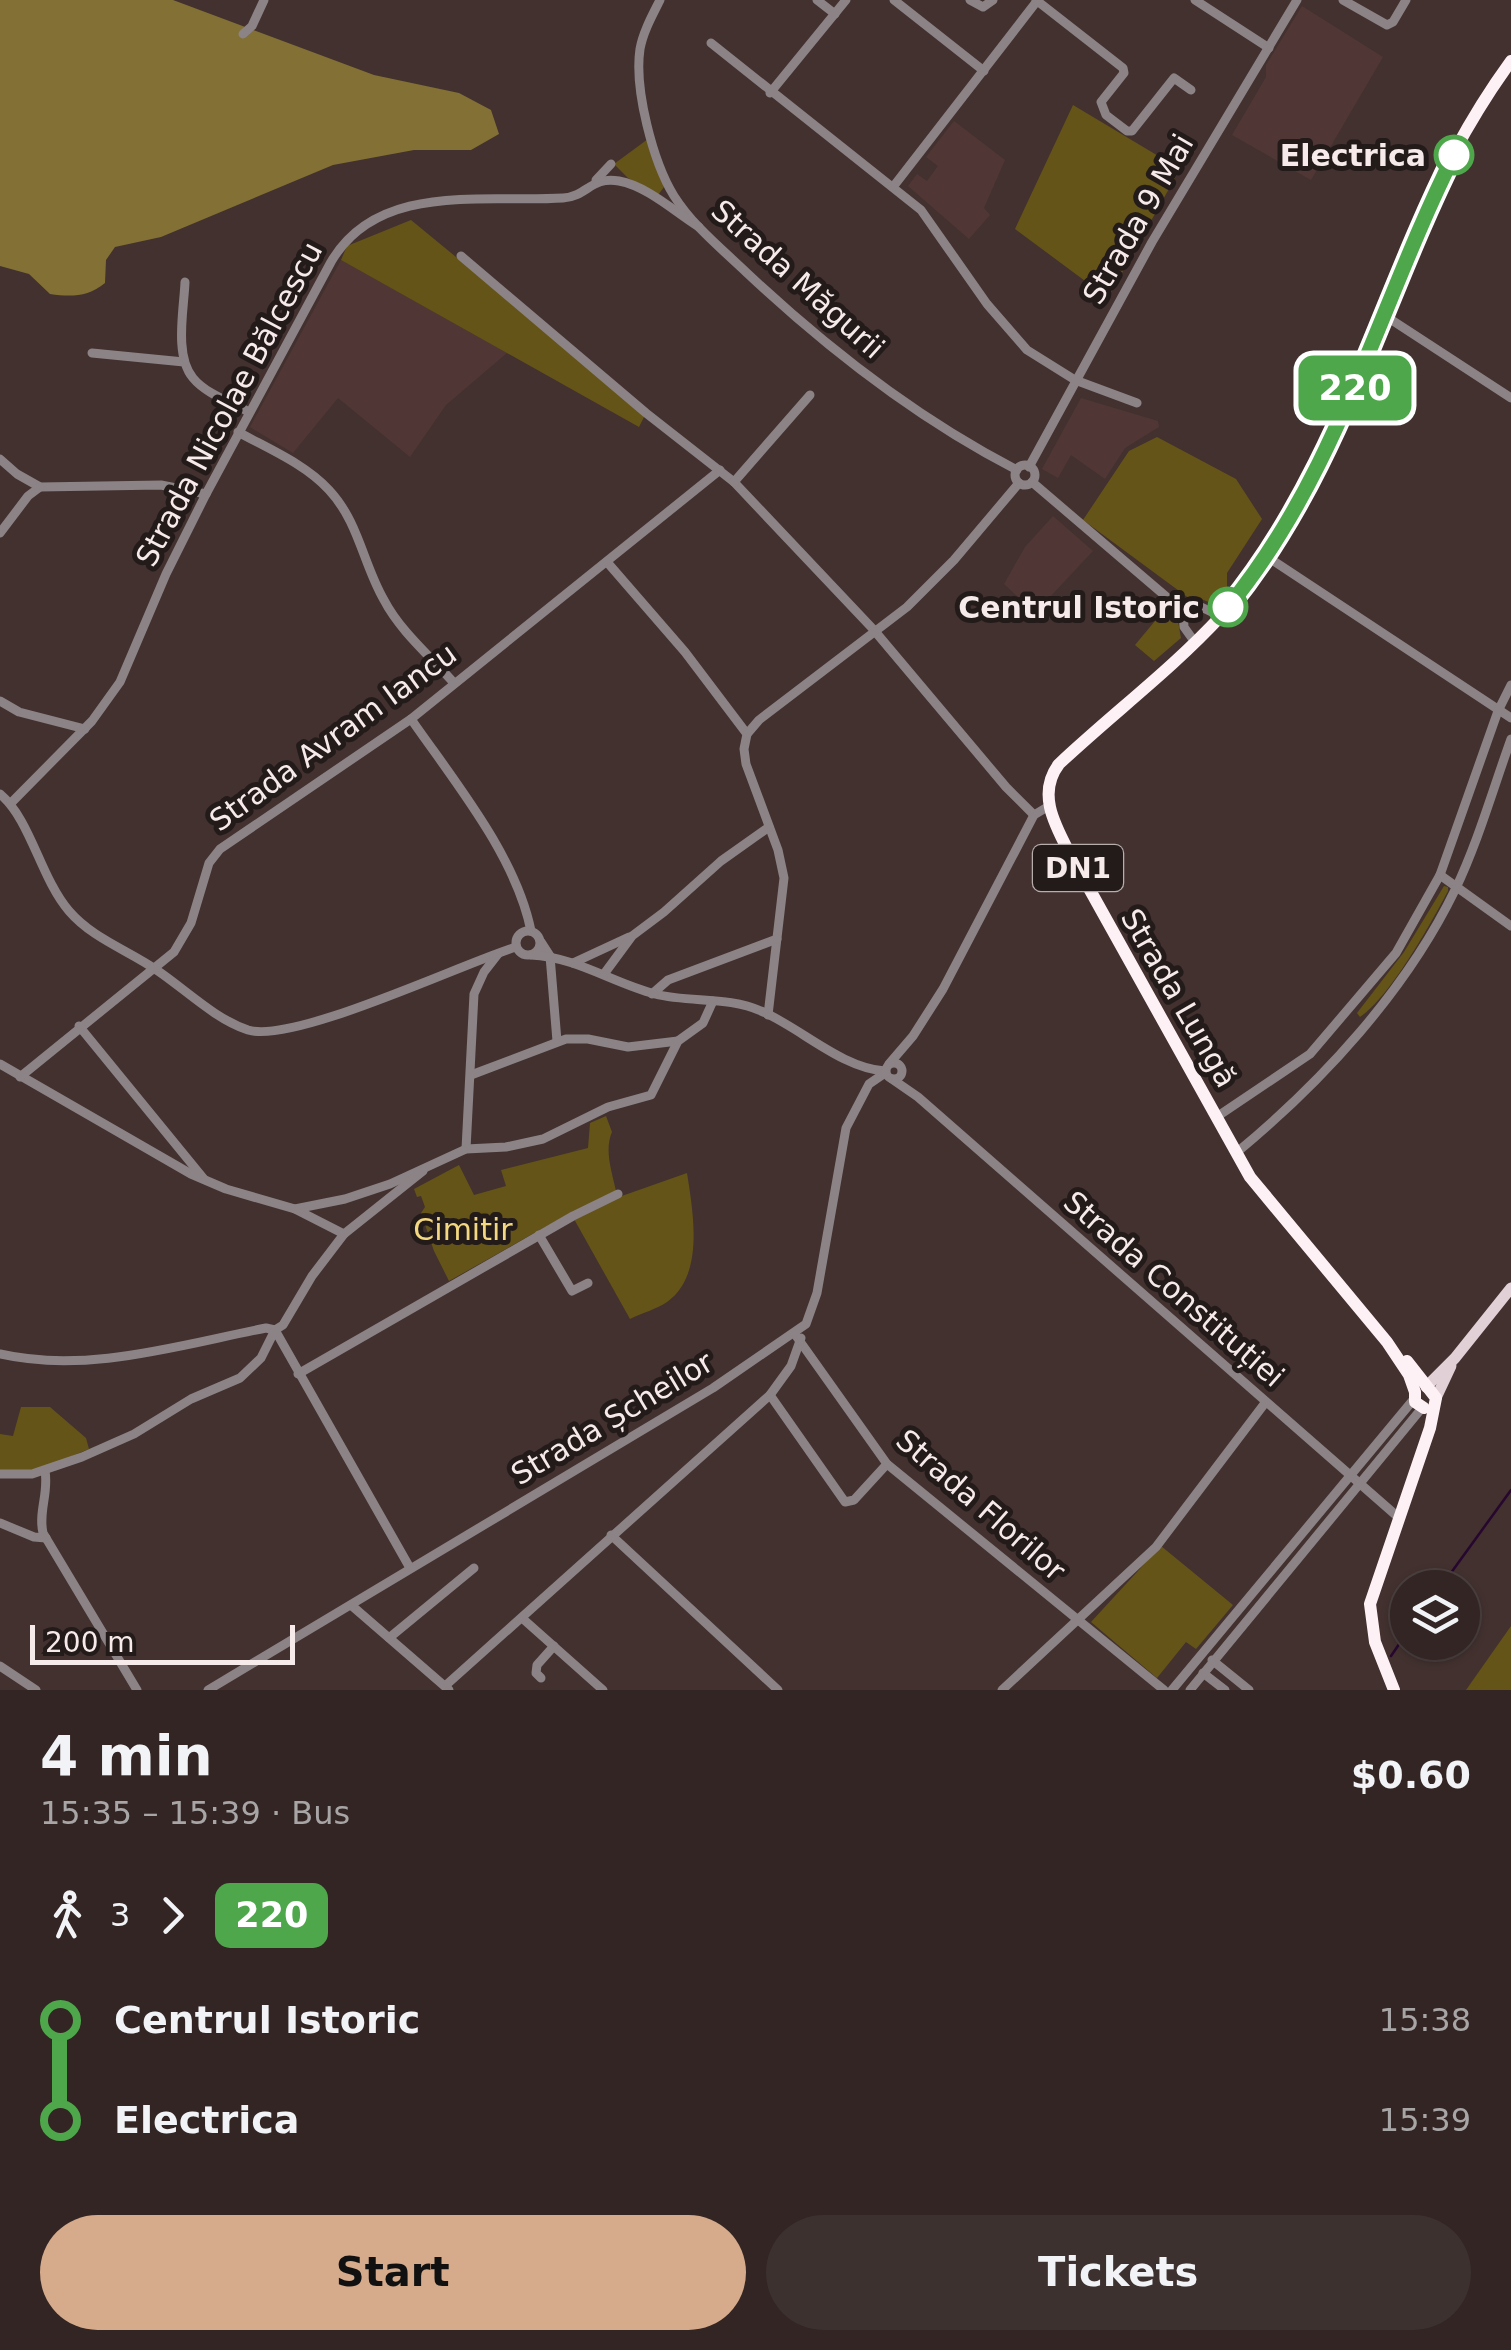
<!DOCTYPE html>
<html lang="en">
<head>
<meta charset="utf-8">
<style>
	:root { --surface:#322523; --page:#3d3130; --text:#f1f3f6; --muted:#a8a5a6; --line:#4d4241; --accent:#d6ab8b }
	body { margin:0; font-family:"DejaVu Sans",sans-serif; background:var(--page); color:var(--text); height:100vh; display:flex; flex-direction:column; font-size:38px; white-space:nowrap }
	* { box-sizing:border-box; margin:0 }
	p { font-size:32px; color:var(--muted) }
	.icon { flex:none; width:55px; height:55px; fill:none; stroke:currentColor; stroke-width:2; stroke-linecap:round; stroke-linejoin:round }
	.map { position:relative; height:1690px; overflow:hidden }
	.drawer { display:flex; flex-direction:column; background:var(--surface); flex:1 }
	.drawer>* { flex:none }
	.badge { padding:0 20px; border-radius:15px; font-size:35px; line-height:65px }
	.fabs { position:absolute; left:1390px; top:1570px; display:grid; gap:20px }
	.fabs a { display:grid; place-items:center; width:90px; height:90px; border-radius:50%; background:var(--surface); box-shadow:0 2px 8px #0004,0 0 0 2px var(--line); font-size:50px }
	.scale { position:absolute; left:30px; bottom:25px; width:265px; box-sizing:border-box; padding-left:10px; border:5px solid #f6ebea; border-top:0; font-size:28px; line-height:35px; white-space:nowrap; color:#f6ebea; -webkit-text-stroke:8px #231b1a; paint-order:stroke }
	.map>.badge { position:absolute; translate:-50% -50%; box-shadow:0 0 0 5px #fff }
	.legs { display:flex; align-items:center; gap:15px; height:110px; padding:0 40px; font-size:32px }
	.legs p { margin-inline-start:auto }
	.head { display:flex; align-items:center; justify-content:space-between; height:170px; padding:0 40px }
	h1 { font-size:55px; font-weight:700; line-height:75px }
	.primary-button { display:flex; gap:20px; margin-top:auto; padding:20px 40px }
	.primary-button a { flex:1; height:115px; border-radius:60px; background:var(--accent); color:#111; font-size:40px; font-weight:700; line-height:115px; text-align:center }
	.primary-button a+a { background:var(--page); color:var(--text) }
	ul { padding:0 40px; list-style:none }
	li { display:flex; align-items:center; gap:35px; height:100px; font-size:38px }
	li i { display:grid; place-items:center; width:15px; height:100%; margin:0 12px; background:currentColor }
	li i::after { content:''; width:25px; height:25px; margin:-12px; border:8px solid; border-radius:50%; background:var(--surface) }
	li p { margin-inline-start:auto }
	li:first-child i { background:linear-gradient(#0000 50%,currentColor 0) }
	li:last-child i { background:linear-gradient(currentColor 50%,#0000 0) }
	.map>svg:first-child { display:block }
</style>
</head>
<body>
<div class="map">
<svg width="1511" height="1690" viewBox="0 0 1511 1690">
	<rect width="100%" height="100%" fill="#42312f"/>
	<g fill="#503735">
		<path d="M1302 6 1383 57 1311 180 1232 135 1266 77V65Z"/>
		<path d="M954 121 1005 160 984 208 990 215 969 239 908 186 917 174 927 181 938 166 926 157Z"/>
		<path d="M341 260 507 353 446 405 410 457 338 398 293 453 250 427Z"/>
		<path d="M1081 398 1158 421 1159 427 1125 448 1105 479 1071 455 1058 478 1042 469Z"/>
		<path d="M1053 516 1093 551 1035 613 1004 584 1025 547Z"/>
	</g>
	<g fill="#655418">
		<path d="M1073 105 1180 169 1108 298 1015 229Z"/>
		<path d="M648 139 664 187 658 195 628 178 614 164Z"/>
		<path d="M411 220 646 413 639 427 341 260 347 246Z"/>
		<path d="M1157 437 1236 479 1262 519 1227 573V590L1216 605 1201 599H1190L1083 520 1129 451Z"/>
		<path d="M1165 609 1177 616 1181 638 1154 661 1135 645Z"/>
		<path d="M1444 886 1448 887V891C1430 925 1390 997 1360 1017L1357 1013 1404 952Z"/>
		<path d="M606 1116 612 1132C604 1150 612 1172 616 1191L570 1213 449 1281 434 1251 421 1213 425 1207 421 1196 417 1197 414 1189 459 1165 474 1195 506 1186 501 1170 588 1148 590 1123Z"/>
		<path d="M687 1173C693 1212 705 1275 667 1302 657 1309 642 1313 630 1319L574 1219 619 1197Z"/>
		<path d="M21 1407H50L86 1438 89 1449C59 1461 33 1475 0 1471V1434L13 1436Z"/>
		<path d="M1161 1546 1233 1605 1196 1649 1186 1642 1157 1678 1091 1622Z"/>
		<path d="M1511 1626V1690H1466Z"/>
	</g>
	<path fill="#827035" d="M0 0H173L374 75 459 93 491 110 499 134 471 150H414L333 165 161 237 115 247 106 260 105 283C88 297 71 297 50 294L29 274 0 266Z"/>
	<g fill="none" stroke-linecap="round" stroke-linejoin="round">
		<g stroke="#270730" stroke-width="2.5">
			<path d="M1440 1588 1511 1490"/>
			<path d="M1391 1656 1408 1631"/>
		</g>
		<g stroke="#8c8386" stroke-width="9">
			<path d="M660 0C652 16 643 32 640 49 634 89 653 162 674 196 693 226 722 249 747 273 828 349 918 419 1017 470"/>
			<path d="M817 0 835 14"/>
			<path d="M894 0 984 71"/>
			<path d="M970 0 983 7 993 0"/>
			<path d="M1036 0 1123 68 1124 73 1101 102 1106 115 1127 131H1132L1174 78 1191 90"/>
			<path d="M1195 0 1269 48"/>
			<path d="M1343 0 1387 25 1393 22 1406 0"/>
			<path d="M243 34 252 26 264 0"/>
			<path d="M711 43 921 210 987 304 1027 350 1075 380 1137 403"/>
			<path d="M770 93 846 0"/>
			<path d="M596 180 611 164"/>
			<path d="M893 187 1037 1"/>
			<path d="M461 256 646 413 734 482 873 629 1006 787 1034 815"/>
			<path d="M185 282C184 309 174 355 193 378 206 394 231 402 249 412"/>
			<path d="M1384 315 1511 398"/>
			<path d="M92 353 184 362"/>
			<path d="M238 432C269 449 305 464 329 490 359 522 363 564 384 600 400 631 431 657 454 683"/>
			<path d="M0 459 17 474 40 487 161 485 206 494"/>
			<circle cx="1025" cy="475" r="10"/>
			<path d="M1029 467 1152 242 1297 0"/>
			<path d="M734 482 810 395"/>
			<path d="M1032 482 1183 611 1184 627 1194 641"/>
			<path d="M0 533 28 496 40 487"/>
			<path d="M1266 556 1511 718"/>
			<path d="M607 562 685 652 747 734 744 749 746 764 778 850 784 878 768 1015"/>
			<path d="M1183 611 1199 606 1220 616"/>
			<path d="M0 701 19 712 85 729"/>
			<path d="M411 719C454 781 516 856 531 931"/>
			<path d="M747 734 759 720 907 607 954 560 1019 483"/>
			<path d="M0 794C31 820 40 877 69 911 93 939 130 951 158 971 186 990 215 1019 248 1030 294 1044 461 964 516 947"/>
			<path d="M11 803 92 721 120 682 166 574 206 494 331 262C378 181 485 203 563 198 588 196 591 176 619 181 647 186 675 212 699 227"/>
			<path d="M1440 875 1511 926"/>
			<circle cx="528" cy="943" r="12"/>
			<path d="M541 942 550 956 557 1041"/>
			<path d="M531 955C576 957 613 983 655 994 690 1003 728 996 761 1011 801 1028 841 1068 885 1071"/>
			<path d="M573 963 629 937"/>
			<path d="M604 974 632 936 664 912 721 861 769 827"/>
			<path d="M652 994 668 980 777 939"/>
			<path d="M79 1026 204 1179"/>
			<circle cx="894" cy="1071" r="8"/>
			<path d="M0 1064 191 1174 226 1189 295 1209 344 1234"/>
			<path d="M889 1064 913 1036 943 989 1034 815 1049 806"/>
			<path d="M471 1075 566 1039H588L628 1047 678 1041"/>
			<path d="M20 1077 174 952 191 923 209 863 220 849 411 719 720 470"/>
			<path d="M892 1079 918 1097 1398 1517"/>
			<path d="M1218 1116 1310 1054 1396 953 1440 875 1498 711 1511 685"/>
			<path d="M466 1149 474 994 484 972 498 954"/>
			<path d="M1236 1153C1322 1082 1406 991 1455 890 1478 842 1493 789 1511 739"/>
			<path d="M295 1209 345 1199 390 1184 466 1149 506 1147 543 1139 608 1107 651 1095 678 1041 703 1023 713 1001"/>
			<path d="M539 1235 572 1291 588 1283"/>
			<path d="M275 1330 410 1568"/>
			<path d="M794 1333 887 1464 1164 1690"/>
			<path d="M0 1354C87 1374 179 1345 266 1328L275 1330"/>
			<path d="M298 1374 573 1216 618 1194"/>
			<path d="M770 1395 845 1502 854 1500 887 1464"/>
			<path d="M45 1471C49 1493 38 1512 43 1533L137 1690"/>
			<path d="M0 1474H32L82 1457 134 1434 191 1399 240 1378 261 1358 275 1330 283 1325 312 1276 344 1234 423 1171"/>
			<path d="M0 1523 34 1537 46 1538"/>
			<path d="M611 1535 778 1690"/>
			<path d="M351 1605 449 1690"/>
			<path d="M522 1618 603 1690"/>
			<path d="M389 1638 474 1568"/>
			<path d="M1212 1660 1249 1690"/>
			<path d="M0 1666 36 1690"/>
			<path d="M1203 1673 1225 1690"/>
			<path d="M541 1678 536 1673 537 1665 554 1646"/>
			<path d="M445 1686 770 1395 791 1366 801 1338"/>
			<path d="M208 1690 713 1388 806 1324 817 1293 846 1128 869 1084 885 1073"/>
			<path d="M1002 1690 1156 1547 1265 1403"/>
			<path d="M1172 1690 1414 1399"/>
			<path d="M1190 1690 1422 1408"/>
		</g>
		<g stroke="#e2d0d7" stroke-width="11">
			<path d="M1426 1387 1455 1358 1511 1288"/>
			<path d="M1436 1398 1451 1366"/>
		</g>
		<g stroke="#fef1f6" stroke-width="12">
			<path d="M1424 1408 1415 1402V1392L1409 1375 1387 1342 1250 1177 1071 856C1056 827 1036 794 1059 764 1112 714 1171 670 1221 616 1263 571 1296 511 1324 457 1357 392 1380 322 1407 254 1434 186 1468 120 1511 61"/>
			<path d="M1394 1690 1375 1642 1370 1604 1430 1428 1436 1398 1407 1361"/>
		</g>
	</g>
	<g fill="none" stroke-linecap="round" stroke-linejoin="round">
		<g stroke="#fff" stroke-width="22">
			<path id="line-1" d="M1228 607C1338 473 1378 307 1454 155"/>
		</g>
		<use href="#line-1" stroke="#4ea74b" stroke-width="15"/>
	</g>
	<g fill="#fff" stroke="#4ea74b" stroke-width="5">
		<circle cx="1454" cy="155" r="18"/>
		<circle cx="1228" cy="607" r="18"/>
	</g>
	<g text-anchor="middle" dominant-baseline="central" stroke-width="10" stroke-linejoin="round" paint-order="stroke">
		<rect fill="#231b1a" stroke="#b7adac" stroke-width="2.5" x="1033" y="845" width="90" height="46" rx="8"/>
		<g font-size="28" font-weight="bold" fill="#f6ebea">
			<text x="1078" y="868">DN1</text>
		</g>
		<g font-size="30" font-weight="bold" fill="#f6ebea" stroke="#231b1a" text-anchor="end">
			<text x="1426" y="155">Electrica</text>
			<text x="1200" y="607">Centrul Istoric</text>
		</g>
		<g font-size="30" fill="#f6ebea" stroke="#231b1a">
			<text transform="translate(1138 219) rotate(-60)">Strada 9 Mai</text>
			<text transform="translate(798 279) rotate(42)">Strada Măgurii</text>
			<text transform="translate(229 404) rotate(-62)">Strada Nicolae Bălcescu</text>
			<text transform="translate(333 737) rotate(-36)">Strada Avram Iancu</text>
			<text transform="translate(1179 998) rotate(60)">Strada Lungă</text>
			<text transform="translate(1174 1289) rotate(41)">Strada Constituției</text>
			<text transform="translate(612 1418) rotate(-31)">Strada Șcheilor</text>
			<text transform="translate(981 1505) rotate(41)">Strada Florilor</text>
		</g>
		<g font-size="30" fill="#f4d881" stroke="#231b1a">
			<text x="463" y="1229">Cimitir</text>
		</g>
	</g>
</svg>
<div class="fabs">
<a><svg class="icon" aria-label="layers" viewBox="0 0 24 24"><path d="M12 4l9 5-9 5-9-5zM3 14l9 5 9-5"/></svg></a>
</div>
<div class="scale">200 m</div>
<b class="badge" style="left:1355px;top:388px;background:#4ea74b;color:#fff">220</b>
</div>
<section class="drawer">
<div class="head"><div><h1>4 min</h1><p>15:35 – 15:39 · Bus</p></div><b>$0.60</b></div>
<div class="legs"><svg class="icon" aria-label="walk" viewBox="0 0 24 24"><circle cx="13" cy="4" r="2"/><path d="M13 8l-2 6 4 7M11 14l-3 7M7 12l3-4h3l4 4"/></svg>3<svg class="icon" aria-label="forward" viewBox="0 0 24 24"><path d="M9 5l7 7-7 7"/></svg><b class="badge" style="background:#4ea74b;color:#fff">220</b></div>
<ul>
<li><i style="color:#4ea74b"></i><b>Centrul Istoric</b><p>15:38</p></li>
<li><i style="color:#4ea74b"></i><b>Electrica</b><p>15:39</p></li>
</ul>
<div class="primary-button"><a>Start</a><a>Tickets</a></div>
</section>
</body>
</html>
